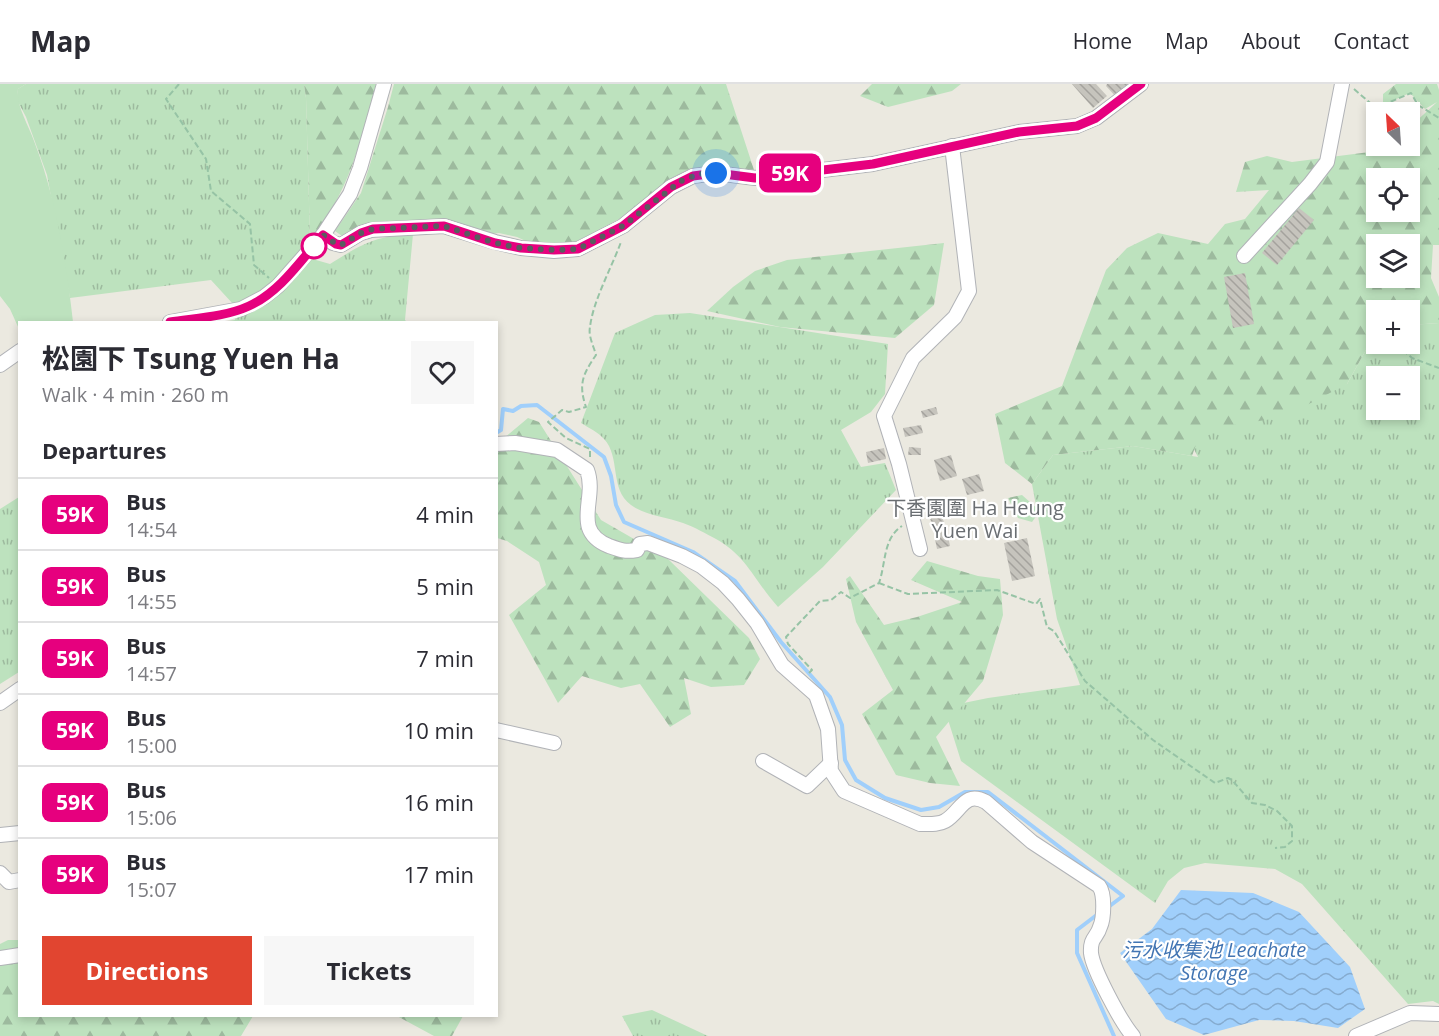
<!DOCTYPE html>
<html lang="en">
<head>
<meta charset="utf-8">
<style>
	:root { --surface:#fff; --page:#f7f7f7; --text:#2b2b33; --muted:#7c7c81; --line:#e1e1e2; --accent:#e14530 }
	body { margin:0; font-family:"Open Sans","Noto Sans SC",sans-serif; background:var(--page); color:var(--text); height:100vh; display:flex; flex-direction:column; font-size:22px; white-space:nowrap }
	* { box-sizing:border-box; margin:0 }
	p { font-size:20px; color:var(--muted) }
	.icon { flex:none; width:33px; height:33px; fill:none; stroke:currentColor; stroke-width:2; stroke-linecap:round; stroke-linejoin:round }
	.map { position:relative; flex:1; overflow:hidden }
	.drawer { position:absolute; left:18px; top:237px; width:480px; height:696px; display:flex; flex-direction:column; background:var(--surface); border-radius:0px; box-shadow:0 3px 9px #0003 }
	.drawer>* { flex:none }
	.badge { padding:0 12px; border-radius:9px; font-size:21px; line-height:39px }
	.needle { width:39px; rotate:335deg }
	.tools { position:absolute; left:1366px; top:18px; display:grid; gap:12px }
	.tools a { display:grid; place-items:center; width:54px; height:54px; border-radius:0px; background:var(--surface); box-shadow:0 3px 9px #0003; font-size:30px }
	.you { position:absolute; width:30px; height:30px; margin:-15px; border:4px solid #fff; border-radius:50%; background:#1a73e8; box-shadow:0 0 0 9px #1a73e833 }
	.map>.badge { position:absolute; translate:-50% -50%; box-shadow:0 0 0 3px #fff }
	h2 { padding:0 24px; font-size:22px; line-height:54px }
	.round { display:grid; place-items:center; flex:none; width:63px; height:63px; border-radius:0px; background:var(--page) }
	.summary { display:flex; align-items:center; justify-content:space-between; height:102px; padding:0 24px }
	h1 { font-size:28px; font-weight:700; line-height:45px }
	.primary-button { display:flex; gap:12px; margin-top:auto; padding:12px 24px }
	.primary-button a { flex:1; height:69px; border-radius:0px; background:var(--accent); color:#fff; font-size:24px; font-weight:700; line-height:69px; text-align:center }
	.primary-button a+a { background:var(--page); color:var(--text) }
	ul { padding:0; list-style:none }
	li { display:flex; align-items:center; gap:18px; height:72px; padding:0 24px; border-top:2px solid var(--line) }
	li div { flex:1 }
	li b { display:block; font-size:22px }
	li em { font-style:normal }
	li .badge { min-width:66px; font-weight:700; text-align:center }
	header { display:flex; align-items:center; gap:36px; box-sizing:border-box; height:84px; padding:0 30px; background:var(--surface); border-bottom:2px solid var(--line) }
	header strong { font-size:28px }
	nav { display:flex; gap:33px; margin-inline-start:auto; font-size:21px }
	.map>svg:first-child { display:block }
</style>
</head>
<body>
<header>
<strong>Map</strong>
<nav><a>Home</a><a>Map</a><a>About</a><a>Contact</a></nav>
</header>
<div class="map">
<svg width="1439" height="952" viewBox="0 0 1439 952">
	<defs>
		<pattern id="grass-tufts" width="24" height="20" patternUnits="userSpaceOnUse" patternTransform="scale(1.5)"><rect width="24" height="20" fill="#bde2be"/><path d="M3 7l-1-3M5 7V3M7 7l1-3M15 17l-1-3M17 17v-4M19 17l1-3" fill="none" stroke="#9dba9e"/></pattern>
		<pattern id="forest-firs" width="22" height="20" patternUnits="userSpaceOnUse" patternTransform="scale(1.5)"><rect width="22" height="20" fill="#bde2be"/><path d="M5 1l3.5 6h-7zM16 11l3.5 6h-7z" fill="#9dba9e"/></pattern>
		<pattern id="water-waves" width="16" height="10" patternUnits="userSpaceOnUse" patternTransform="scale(1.5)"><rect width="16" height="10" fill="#a0cffb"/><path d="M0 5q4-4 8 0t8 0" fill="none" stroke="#85abcf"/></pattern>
		<pattern id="building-back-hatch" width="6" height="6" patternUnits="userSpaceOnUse" patternTransform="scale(1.5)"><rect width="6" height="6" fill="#c6c4bd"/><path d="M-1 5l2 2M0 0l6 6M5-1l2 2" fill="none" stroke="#a4a29d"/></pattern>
	</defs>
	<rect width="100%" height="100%" fill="#ebe9e0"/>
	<g fill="url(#grass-tufts)" fill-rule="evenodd">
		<path d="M26 0H304L306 14 310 154 316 176 330 180C362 160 375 152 413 150L405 236 407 238H222L235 236 233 220 211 196 70 214 47 91 26 33 17 16 18 5Z"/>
		<path d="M690 229 888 260 885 310 871 328 841 346 861 383 885 379 896 406 823 483 778 523C755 498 747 472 716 455 706 450 695 443 683 439 667 433 646 432 631 421 609 405 621 373 604 355 598 348 589 344 581 339L615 249 655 231Z"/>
		<path d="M1439 239V920L1433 917 1408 920 1302 800 1275 785 1205 779 1184 784 1168 797 1155 819 961 677 944 623 988 614 1080 601 1057 535 1032 400 1053 371 1133 362 1198 373 1169 317 1347 300 1377 246V260H1410V241ZM1377 292H1410V326H1377Z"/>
		<path d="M19 413V588L0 600V425Z"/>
		<path d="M652 926 708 952H633L622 932Z"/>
	</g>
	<g fill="url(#forest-firs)" fill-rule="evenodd">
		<path d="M304 0H376C362 53 348 113 310 155L306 14Z"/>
		<path d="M394 0H726L755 89 726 83 686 87 658 104 623 133 574 159H530L517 153 499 149 483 151 454 139 356 147 342 152 335 147 361 109 388 23Z"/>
		<path d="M872 0H961L952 7 888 23 860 12Z"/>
		<path d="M1396 0H1437L1439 6V161H1433L1431 194 1439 213V239L1410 241V226H1377V246L1347 300 1284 333 1201 346 1192 372 1133 362 1053 371 1032 400 1005 379 995 330 1062 302 1106 186 1127 164 1158 149 1208 160 1225 140 1245 135 1269 106 1236 108 1245 78 1267 72 1292 78 1385 66 1391 62H1410V43L1437 18 1425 25 1410 9 1383 21V10ZM1377 94H1410V128H1377ZM1377 160H1410V194H1377Z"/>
		<path d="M944 159 934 221 895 254 780 243 707 227 733 203 755 187 787 176Z"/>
		<path d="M528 334 539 338 601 436 667 474 749 554 760 575 744 601 711 603 684 594 691 630 670 643 640 600 621 604 582 592 558 619 509 531 546 501 539 478 507 457 497 454V360Z"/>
		<path d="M1022 411 1040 427 1032 438 1018 434 1008 414Z"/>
		<path d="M927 477 978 492 1000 495 1003 531 983 597 936 653 960 702 930 699 896 691 862 630 893 606 856 538 846 495 850 492 884 541 917 533 962 518 911 496Z"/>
		<path d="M8 856H19L20 932H253L241 952H0V860Z"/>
		<path d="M397 932H463L452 952H434Z"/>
	</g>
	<path fill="#bde2be" d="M0 0H26L18 5C16 22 28 40 34 57 56 114 66 177 73 238H20L19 245 10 225 0 212Z"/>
	<path fill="url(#water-waves)" d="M1181 806 1253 809 1299 828 1350 883 1365 925 1338 944 1294 937 1259 936 1204 951 1166 935 1120 869 1152 845Z"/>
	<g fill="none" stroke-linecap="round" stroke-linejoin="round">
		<g stroke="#a0cffb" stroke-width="4">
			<path d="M496 349 501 346 503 325 513 327 521 322 537 321 604 373 611 392 616 421 624 438 693 468 735 497 781 558 830 613 842 641 845 676 856 696 885 714 921 726 939 723 965 708H988L1123 812 1107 824"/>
			<path d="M1098 830 1077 846V869L1114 952"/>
		</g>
	</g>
	<g fill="url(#building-back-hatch)">
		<path d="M1072 0H1096L1107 12 1093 24Z"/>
		<path d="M1107 0H1131L1117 14 1106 2Z"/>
		<path d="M1299 124 1314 136 1277 181 1262 169Z"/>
		<path d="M1245 189 1254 240 1233 244 1224 193Z"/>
		<path d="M936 323 938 330 923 334 921 327Z"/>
		<path d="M921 341 923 349 905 353 903 344Z"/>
		<path d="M909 363 921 364V371H908Z"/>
		<path d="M884 364 886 375 868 379 866 368Z"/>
		<path d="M951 371 957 392 940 397 934 376Z"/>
		<path d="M979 390 984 407 967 411 962 395Z"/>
		<path d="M940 417 942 427 930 432 928 421Z"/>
		<path d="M937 432V434L942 433 945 441 933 444 930 434Z"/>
		<path d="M947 447 950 462 937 465 934 450Z"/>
		<path d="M1027 454 1035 492 1012 497 1004 459Z"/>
	</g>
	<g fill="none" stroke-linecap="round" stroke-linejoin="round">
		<g stroke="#b1b3b7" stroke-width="16">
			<g id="minor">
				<path d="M323 151 333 159 341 161 361 149 371 146 444 142 495 158 521 164 554 167 578 165 623 142 671 103 693 92 716 89 755 94 873 80 1019 48 1077 42 1096 34 1141 0"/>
				<path d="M1244 172 1310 100 1327 78 1342 0"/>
				<path d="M170 238 241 225 264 213 278 202 323 151 350 110 360 84 384 0"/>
				<path d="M0 281 20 267"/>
				<path d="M496 360 515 359 557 366 587 386C598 415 570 446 609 462 620 466 625 468 637 466L640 460 648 459 682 472 701 482 723 499 738 515 757 539 782 581 816 611 828 645 831 687 844 707 920 740C929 740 938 741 945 737 961 728 964 706 986 718L1032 758 1099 802C1105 810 1104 834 1100 843 1097 854 1090 853 1091 869 1093 886 1121 938 1133 952"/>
				<path d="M920 465 899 380 884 332 913 274 955 233 969 207 952 62"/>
				<path d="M0 619 20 605"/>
				<path d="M496 646 554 659"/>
				<path d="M763 677 807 702 831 679"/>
				<path d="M0 751 20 749"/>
				<path d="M0 789 9 798 20 796"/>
				<path d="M0 874 20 871"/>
				<path d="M1356 952 1410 929 1439 930"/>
			</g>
		</g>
		<g stroke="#96c3a5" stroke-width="2" stroke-dasharray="6 3" stroke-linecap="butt">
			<path d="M179 0 166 15 206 75 211 107 250 140 254 181 269 194"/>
			<path d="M1354 5 1376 24 1411 9 1418 21 1439 34"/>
			<path d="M1396 260 1412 274 1439 284"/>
			<path d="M590 373V365L566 354 548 338 562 326 569 328 586 323C578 300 583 290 596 271 594 263 588 252 590 243 593 217 611 185 621 158"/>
			<path d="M879 499 908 510 997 506 1036 520 1040 515 1047 543 1054 547 1085 597 1153 656 1215 699 1228 694 1232 696 1252 719 1265 721 1277 727 1292 742V757L1285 763 1275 764"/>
			<path d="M809 589 812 586 788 560 786 553 820 517 831 516 841 508 850 514 879 499C886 479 883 454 902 442"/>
		</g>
		<use href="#minor" stroke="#fff" stroke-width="14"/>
	</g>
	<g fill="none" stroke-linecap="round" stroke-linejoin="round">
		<g stroke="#fff" stroke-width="14">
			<path id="line" d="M170 238C196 234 225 233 249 222 280 208 301 176 323 151L336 160 341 161 361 149 373 145 444 142 495 159 521 164 554 166 578 165 623 142 671 103 693 92 716 89 755 94 873 80 1019 48 1077 42 1096 34 1141 0"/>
		</g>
		<use href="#line" stroke="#e6007e" stroke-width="9"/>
		<path stroke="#595c60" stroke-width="6" stroke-dasharray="0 10.8" d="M314 162 308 168 323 151 336 160 341 161 361 149 373 145 444 142 495 159 521 164 554 166 578 165 623 142 681 97 699 90 716 89"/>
	</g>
	<circle fill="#fff" stroke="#e6007e" stroke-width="3" cx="314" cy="162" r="12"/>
	<g text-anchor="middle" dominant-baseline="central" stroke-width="4.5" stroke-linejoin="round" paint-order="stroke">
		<g font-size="20" fill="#6a6e72" stroke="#fff">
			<text x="975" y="423">下香園圍 Ha Heung<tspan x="975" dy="23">Yuen Wai</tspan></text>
		</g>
		<g font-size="20" font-style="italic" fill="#4275b3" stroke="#fff">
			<text x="1214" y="865">污水收集池 Leachate<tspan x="1214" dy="23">Storage</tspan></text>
		</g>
	</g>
</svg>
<div class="tools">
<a><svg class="needle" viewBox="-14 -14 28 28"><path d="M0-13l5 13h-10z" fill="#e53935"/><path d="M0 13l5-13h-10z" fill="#7c7c81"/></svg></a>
<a><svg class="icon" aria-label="locate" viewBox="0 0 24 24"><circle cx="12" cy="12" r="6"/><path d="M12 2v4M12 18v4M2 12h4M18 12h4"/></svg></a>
<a><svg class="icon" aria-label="layers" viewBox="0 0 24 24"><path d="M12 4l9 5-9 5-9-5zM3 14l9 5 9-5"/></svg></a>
<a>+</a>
<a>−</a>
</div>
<div class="you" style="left:716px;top:89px"></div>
<b class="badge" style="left:790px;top:89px;background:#e6007e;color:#fff">59K</b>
<section class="drawer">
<div class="summary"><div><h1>松園下 Tsung Yuen Ha</h1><p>Walk · 4 min · 260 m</p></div><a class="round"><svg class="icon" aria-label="heart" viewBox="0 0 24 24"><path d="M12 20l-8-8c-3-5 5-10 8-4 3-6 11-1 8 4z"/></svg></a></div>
<h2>Departures</h2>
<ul>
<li><span class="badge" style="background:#e6007e;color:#fff">59K</span><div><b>Bus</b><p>14:54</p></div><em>4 min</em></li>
<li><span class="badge" style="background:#e6007e;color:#fff">59K</span><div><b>Bus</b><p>14:55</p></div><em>5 min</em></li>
<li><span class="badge" style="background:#e6007e;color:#fff">59K</span><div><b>Bus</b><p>14:57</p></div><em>7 min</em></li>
<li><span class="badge" style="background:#e6007e;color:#fff">59K</span><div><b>Bus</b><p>15:00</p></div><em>10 min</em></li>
<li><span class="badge" style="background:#e6007e;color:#fff">59K</span><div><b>Bus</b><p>15:06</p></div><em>16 min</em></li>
<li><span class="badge" style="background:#e6007e;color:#fff">59K</span><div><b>Bus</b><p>15:07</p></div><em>17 min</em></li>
</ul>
<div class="primary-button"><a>Directions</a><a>Tickets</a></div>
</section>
</div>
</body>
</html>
